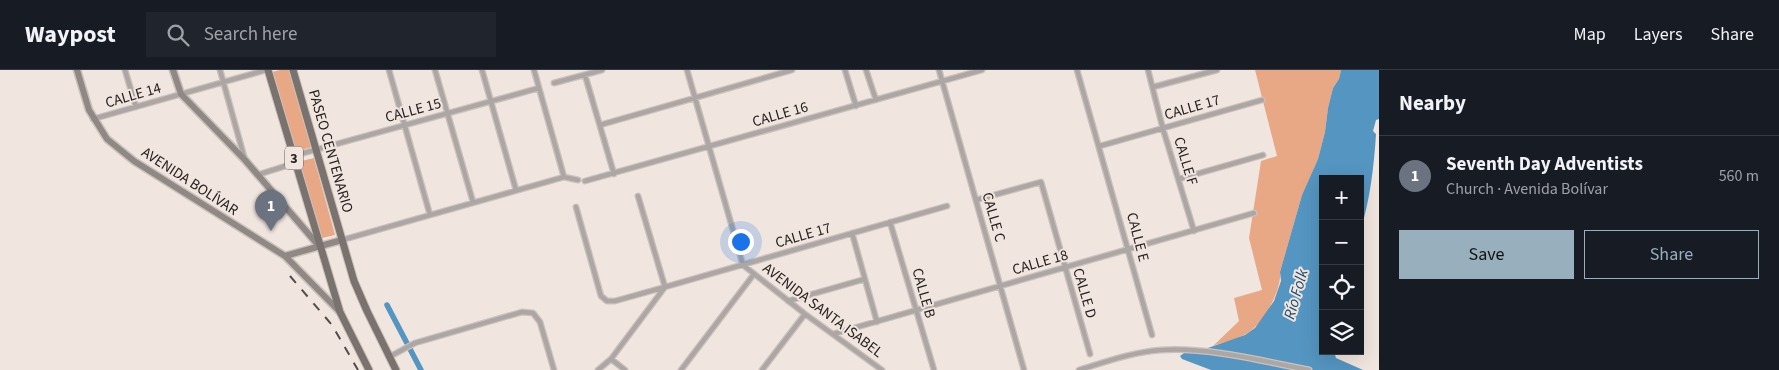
<!DOCTYPE html>
<meta charset="utf-8">
<style>
body{margin:0;font-family:"Source Sans 3",sans-serif;background:#20242c;color:#f1f3f6}
.controls{position:absolute;right:15px;bottom:15px;display:grid;overflow:hidden;border-radius:0px;box-shadow:0 5px 20px #0002}
.controls button{width:45px;height:45px;display:grid;place-items:center;padding:0;border:0;border-bottom:1px solid #363941;background:#171b24;color:#f1f3f6;font:25px sans-serif}
.you{position:absolute;left:740px;top:171px;width:18px;height:18px;margin:-12px;border:4px solid #fff;border-radius:50%;background:#1a73e8;box-shadow:0 0 0 8px #1a73e833}
.badge{display:grid;place-items:center;width:32px;height:32px;border-radius:50%;background:#98afbe;color:#fff;font-size:16px;font-weight:700}
.pin{position:absolute;translate:-50% -41px;filter:drop-shadow(0 1px 2px #0008)}
.pin::after{content:'';position:absolute;top:26px;width:18px;height:15px;background:inherit;clip-path:polygon(0 0,100% 0,50% 100%)}
.list{margin:0;padding:0;list-style:none}
h2{display:flex;justify-content:space-between;align-items:center;height:65px;margin:0;padding:0 20px;font-size:21px}
h2 small{font-size:16px;font-weight:400;color:#9ea1a6}
.list li{display:grid;grid-template-columns:32px 1fr auto;gap:15px;align-items:center;box-sizing:border-box;height:80px;padding:0 20px;border-top:1px solid #363941}
.list b{display:block;font-size:19px;white-space:nowrap}
.list p{margin:0;font-size:16px;white-space:nowrap;color:#9ea1a6}
.list em{font-size:16px;font-style:normal;color:#9ea1a6}
.actions{display:flex;gap:10px;padding:15px 20px}
.actions a{flex:1;padding:11px 0;border:1px solid #98afbe;border-radius:0px;text-align:center;font-size:18px;color:#98afbe}
.actions .main{background:#98afbe;color:#111}
.icon{flex:none;width:28px;height:28px;fill:none;stroke:currentColor;stroke-width:2;stroke-linecap:round;stroke-linejoin:round}
.map{position:relative;flex:none;width:1379px;height:300px;overflow:hidden}
header{display:flex;align-items:center;gap:30px;box-sizing:border-box;height:70px;padding:0 25px;background:#171b24;border-bottom:1px solid #363941}
header strong{font-size:24px}
nav{display:flex;gap:28px;margin-inline-start:auto;font-size:18px}
.search{width:350px;height:45px;background:#20242c;display:flex;align-items:center;gap:12px;box-sizing:border-box;padding:0 18px;border-radius:0px;color:#9ea1a6;font-size:19px}
main{display:flex}
aside{flex:1;background:#171b24}
.map>svg:first-child{display:block}
.green{fill:#e8a886}
.water{fill:#5495c1}
.lines{fill:none;stroke-linecap:round;stroke-linejoin:round}
.canal{stroke:#5495c1;stroke-width:5.5}
.street-casing{stroke:#ccc2bc;stroke-width:7}
.secondary-casing{stroke:#ccc2bc;stroke-width:9}
.primary-casing{stroke:#ccc2bc;stroke-width:9}
.street{stroke:#aca7a5;stroke-width:4.5}
.secondary{stroke:#8f8885;stroke-width:6}
.primary{stroke:#7a726e;stroke-width:7}
.rail{stroke:#534d49;stroke-width:2;stroke-dasharray:9 9;stroke-linecap:butt}
.labels{text-anchor:middle;stroke-width:4;stroke-linejoin:round;paint-order:stroke}
.shield{fill:#f1e5df;stroke:#635c59;stroke-width:1}
.shield-label{font-size:14px;font-weight:bold;fill:#26221f}
.street-label{font-size:15px;fill:#26221f;stroke:#f1e5df}
.water-label{font-size:16px;font-style:italic;fill:#1a4c6b;stroke:#f1e5df}
</style>
<header>
<strong>Waypost</strong>
<div class="search"><svg class="icon" aria-label="search" viewBox="0 0 24 24"><circle cx="10" cy="10" r="6"/><path d="M15 15l6 6"/></svg>Search here</div>
<nav><a>Map</a><a>Layers</a><a>Share</a></nav>
</header>
<main>
<div class="map">
<svg width="1379" height="300" viewBox="0 0 1379 300">
<rect width="100%" height="100%" fill="#f1e5df"/>
<path class="green" d="M280 0H291L312 77 294 82 272 2Z
M1255 0H1341L1339 9 1333 18 1328 38 1325 62 1318 89 1302 125 1280 202C1282 220 1263 255 1246 264 1236 270 1223 272 1213 276L1239 251 1234 228 1262 220 1249 168 1261 91 1277 86Z
M314 88 335 165 318 169 297 92Z"/>
<path class="water" d="M1341 0H1379V49L1376 50 1373 61 1376 64C1374 96 1370 131 1360 162V109H1323V281H1334L1336 288 1363 300H1211L1182 289 1180 286 1184 283 1205 279 1245 265 1255 258 1274 231 1281 211 1280 202 1302 125 1318 89 1325 62 1328 38 1333 18 1339 9Z"/>
<g class="lines">
<path class="canal" d="M387 235 421 300"/>
<defs>
<path id="street" d="M125 0 136 37
M220 0 245 90
M389 0 430 145
M435 0 473 132
M482 0 516 120
M534 0 564 107
M687 0 743 195 805 244 882 300
M845 0 856 36
M866 0 876 30
M939 0 1024 300
M1077 0 1152 265
M1148 0 1163 59 1194 161
M585 5 614 104
M554 13 602 0
M1153 17 1217 0
M93 49 266 0
M600 55 792 0
M1100 76 1262 30
M293 86 539 18
M257 105 295 93
M1179 109 1263 85
M585 111 982 0
M976 130 1041 112 1090 284
M576 137 601 226 607 231H615L665 217 947 136
M890 152 934 300
M852 163 877 252
M342 170 564 107 578 110
M788 231 865 209
M833 264 1254 143
M389 287 415 273 522 242 533 243 540 252 554 300
M611 289 625 300
M598 300 611 289 665 217 638 126
M681 300 754 204
M762 300 805 244
M1079 300C1105 292 1133 282 1161 280 1209 277 1262 291 1309 300"/>
<path id="secondary" d="M77 0 89 40 107 69 134 91 285 186 340 242
M173 0 181 24 245 90 319 176
M285 186 342 170"/>
<path id="primary" d="M268 0 340 242 369 300
M293 0 354 211 367 241 396 300"/>
</defs>
<use href="#street" class="street-casing"/>
<use href="#secondary" class="secondary-casing"/>
<use href="#primary" class="primary-casing"/>
<use href="#street" class="street"/>
<use href="#secondary" class="secondary"/>
<use href="#primary" class="primary"/>
<path class="rail" d="M290 206 332 255 358 300"/>
</g>
<g class="labels">
<rect class="shield" x="285" y="76.5" width="18" height="23" rx="4"/>
<g class="shield-label">
<text x="294" y="93">3</text>
</g>
<g class="street-label">
<text transform="translate(133 25) rotate(-16)" y="5">CALLE 14</text>
<text transform="translate(1192 37) rotate(-16)" y="5">CALLE 17</text>
<text transform="translate(413 40) rotate(-15)" y="5">CALLE 15</text>
<text transform="translate(780 44) rotate(-16)" y="5">CALLE 16</text>
<text transform="translate(331 81) rotate(74)" y="5">PASEO CENTENARIO</text>
<text transform="translate(1186 91) rotate(73)" y="5">CALLE F</text>
<text transform="translate(190 111) rotate(33)" y="5">AVENIDA BOLÍVAR</text>
<text transform="translate(994 147) rotate(74)" y="5">CALLE C</text>
<text transform="translate(803 165) rotate(-16)" y="5">CALLE 17</text>
<text transform="translate(1138 167) rotate(75)" y="5">CALLE E</text>
<text transform="translate(1040 192) rotate(-16)" y="5">CALLE 18</text>
<text transform="translate(924 223) rotate(74)" y="5">CALLE B</text>
<text transform="translate(1085 223) rotate(74)" y="5">CALLE D</text>
<text transform="translate(823 240) rotate(37)" y="5">AVENIDA SANTA ISABEL</text>
</g>
<g class="water-label">
<text transform="translate(1295 224) rotate(-74)" y="6">Río Folk</text>
</g>
</g>
</svg>
<div class="controls">
<button>+</button>
<button>−</button>
<button><svg class="icon" aria-label="locate" viewBox="0 0 24 24"><circle cx="12" cy="12" r="6"/><path d="M12 2v4M12 18v4M2 12h4M18 12h4"/></svg></button>
<button><svg class="icon" aria-label="layers" viewBox="0 0 24 24"><path d="M12 4l9 5-9 5-9-5zM3 14l9 5 9-5"/></svg></button>
</div>
<div class="you"></div>
<div class="pin badge" style="left:271px;top:161px;background:#6b7280">1</div>
</div>
<aside>
<h2>Nearby<small></small></h2>
<ul class="list">
<li><span class="badge" style="background:#6b7280">1</span><div><b>Seventh Day Adventists</b><p>Church · Avenida Bolívar</p></div><em>560 m</em></li>
</ul>
<div class="actions"><a class="main">Save</a><a>Share</a></div>
</aside>
</main>
